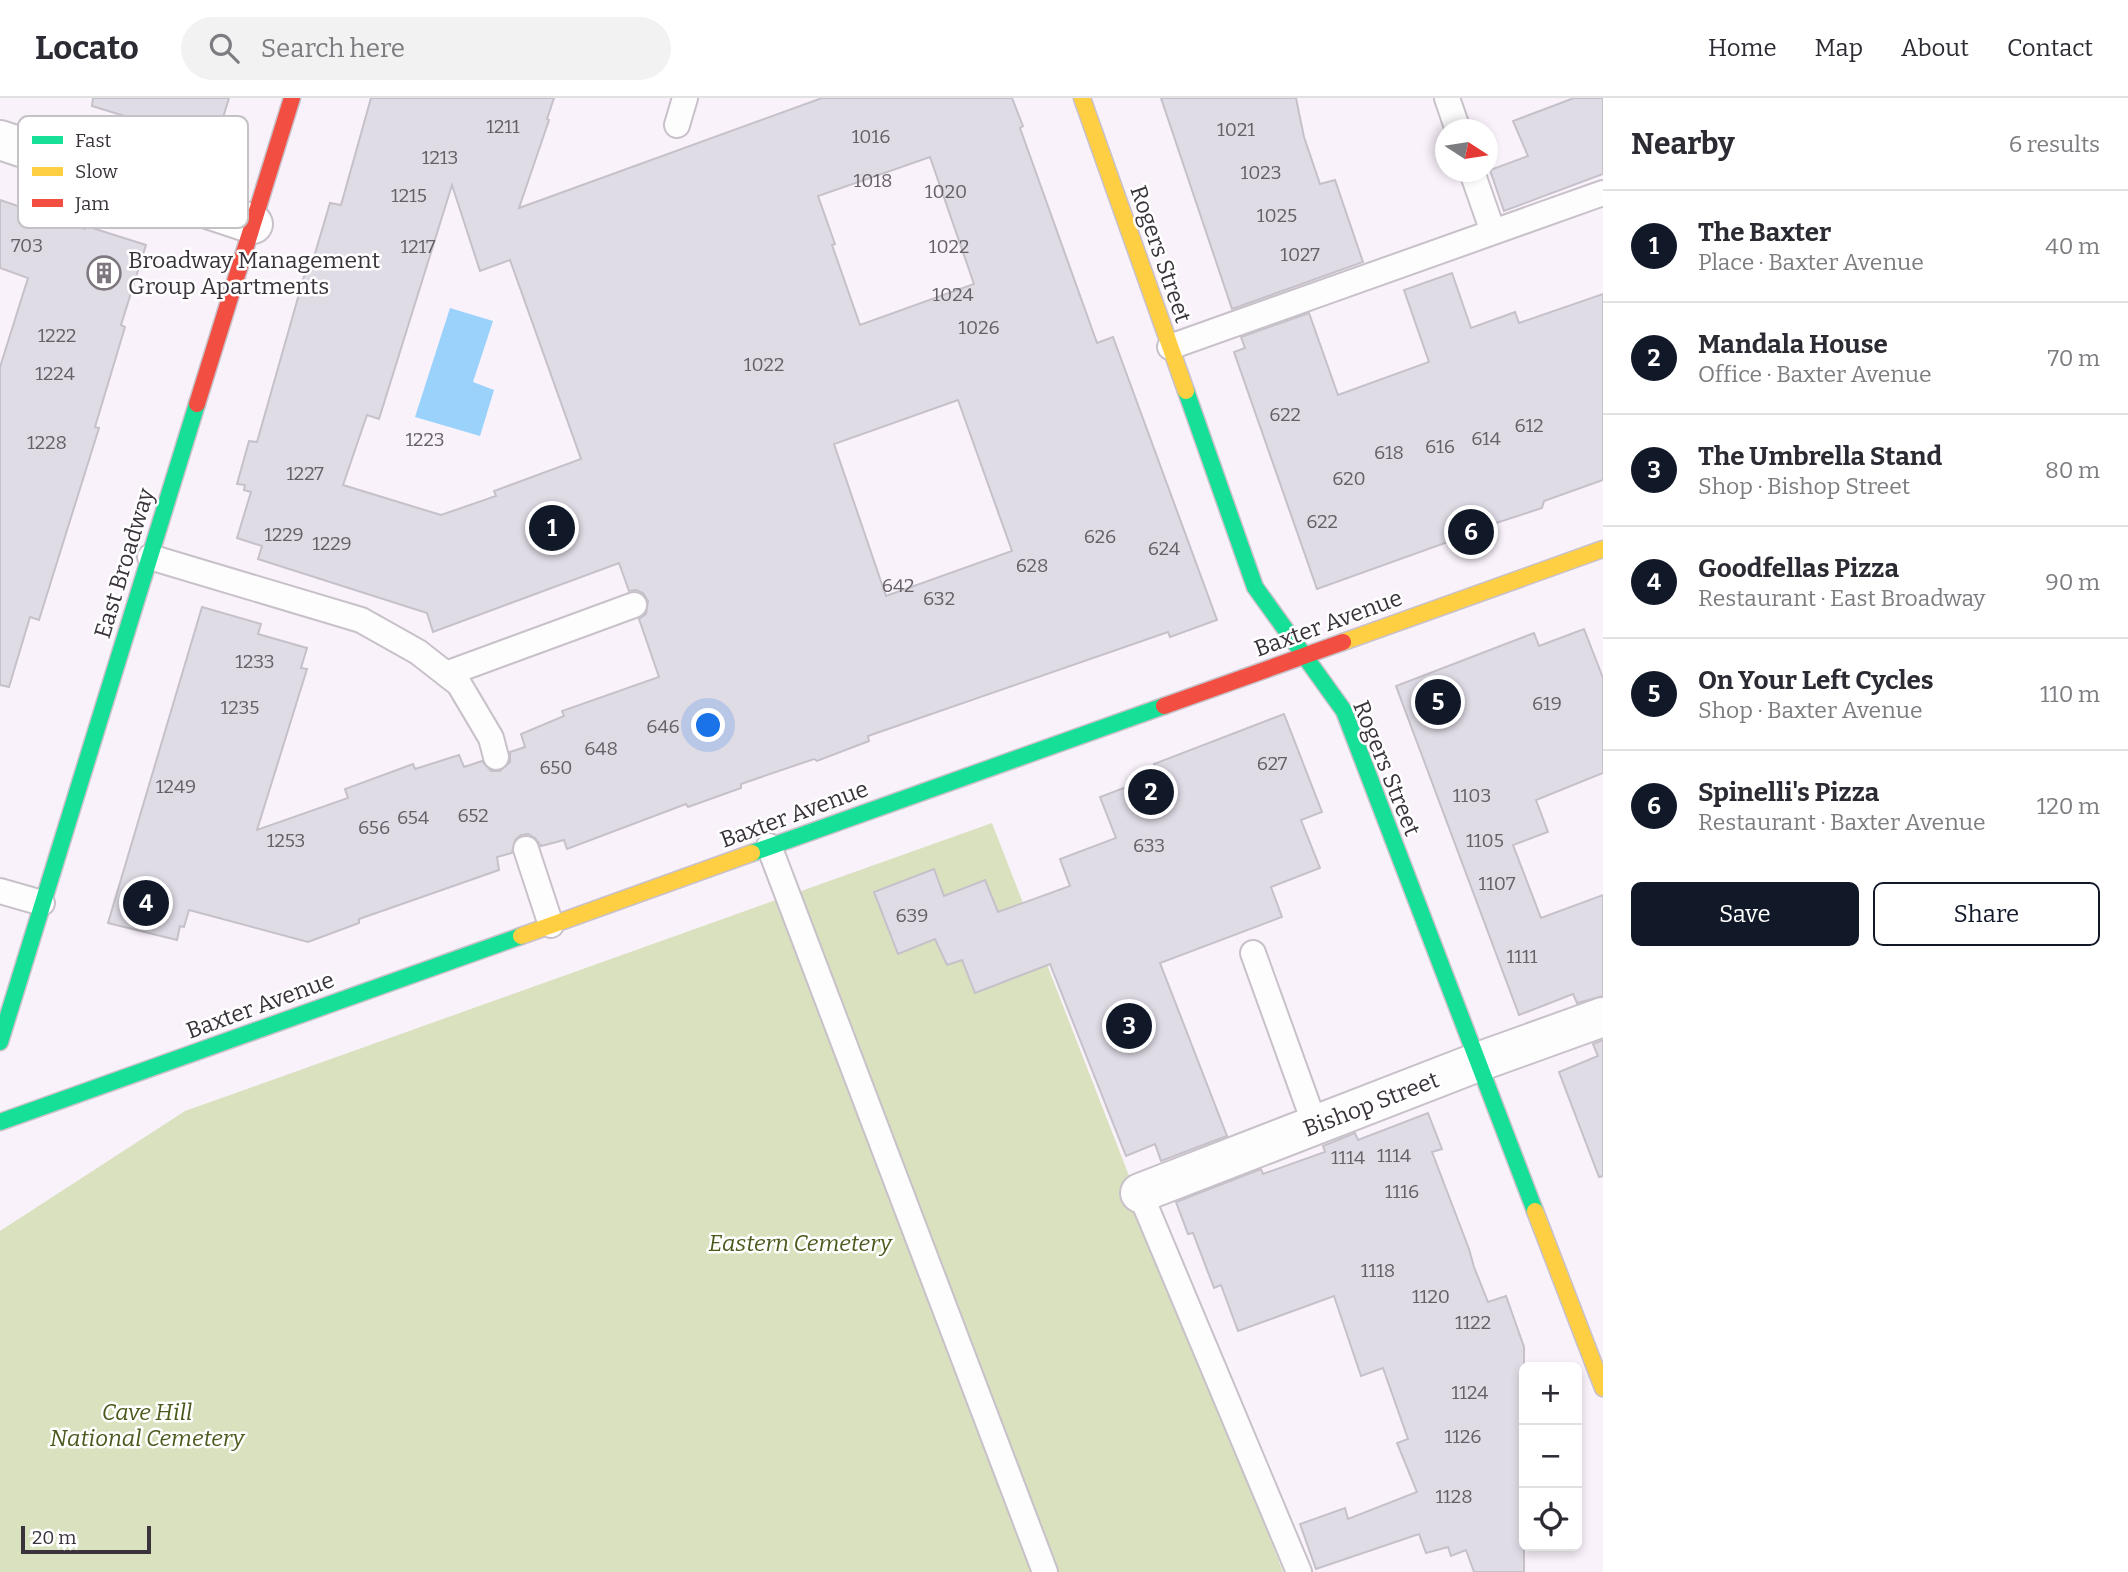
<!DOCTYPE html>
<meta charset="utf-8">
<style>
body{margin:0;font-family:Bitter,serif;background:#f2f2f3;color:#2b2b33}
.controls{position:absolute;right:21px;bottom:21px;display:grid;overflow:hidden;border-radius:10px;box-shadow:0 4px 10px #0003}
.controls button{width:63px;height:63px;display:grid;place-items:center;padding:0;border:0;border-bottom:2px solid #e1e1e2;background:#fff;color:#2b2b33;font:35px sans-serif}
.compass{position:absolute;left:1435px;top:21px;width:63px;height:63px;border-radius:50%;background:#fff;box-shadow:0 4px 10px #0003;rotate:102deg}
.scale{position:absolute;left:21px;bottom:18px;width:130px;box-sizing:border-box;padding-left:7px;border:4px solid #3a333b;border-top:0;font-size:19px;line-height:24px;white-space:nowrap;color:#3a333b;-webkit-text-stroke:5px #fff;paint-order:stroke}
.you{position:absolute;left:709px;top:628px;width:24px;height:24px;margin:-18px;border:5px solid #fff;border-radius:50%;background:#1a73e8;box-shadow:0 0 0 10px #1a73e833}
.badge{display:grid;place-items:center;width:46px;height:46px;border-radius:50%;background:#111827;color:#fff;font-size:23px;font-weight:700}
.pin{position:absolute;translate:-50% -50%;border:4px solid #fff;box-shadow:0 2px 7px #0006}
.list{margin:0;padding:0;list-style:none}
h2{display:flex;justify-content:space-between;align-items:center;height:91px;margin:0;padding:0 28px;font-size:30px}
h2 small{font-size:23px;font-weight:400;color:#7c7c81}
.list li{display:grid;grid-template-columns:46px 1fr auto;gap:21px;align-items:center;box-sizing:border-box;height:112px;padding:0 28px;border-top:2px solid #e1e1e2}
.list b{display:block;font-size:26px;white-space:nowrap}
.list p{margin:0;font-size:23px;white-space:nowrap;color:#7c7c81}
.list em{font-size:23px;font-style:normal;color:#7c7c81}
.actions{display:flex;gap:14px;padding:21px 28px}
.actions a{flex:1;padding:16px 0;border:2px solid #111827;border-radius:10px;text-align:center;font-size:24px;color:#111827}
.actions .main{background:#111827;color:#fff}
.icon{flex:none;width:38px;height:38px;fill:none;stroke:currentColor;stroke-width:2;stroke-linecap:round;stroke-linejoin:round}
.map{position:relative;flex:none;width:1603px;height:1474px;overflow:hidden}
header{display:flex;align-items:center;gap:42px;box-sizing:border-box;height:98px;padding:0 35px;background:#fff;border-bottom:2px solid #e1e1e2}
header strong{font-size:33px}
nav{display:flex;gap:38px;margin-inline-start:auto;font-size:24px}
.search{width:490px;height:63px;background:#f2f2f3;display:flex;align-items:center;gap:18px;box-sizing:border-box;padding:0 24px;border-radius:38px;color:#7c7c81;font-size:26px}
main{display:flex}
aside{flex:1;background:#fff}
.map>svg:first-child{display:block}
.green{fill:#d9e1be}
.water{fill:#9ad2fc}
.building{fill:#e0dce6;stroke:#c5c0ca;stroke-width:2;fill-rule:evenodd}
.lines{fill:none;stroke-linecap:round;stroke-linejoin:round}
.lane-casing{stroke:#c8c1c9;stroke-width:28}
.street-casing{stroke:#c8c1c9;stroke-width:42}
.fast-casing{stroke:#c8c1c9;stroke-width:19}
.slow-casing{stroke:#c8c1c9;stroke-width:19}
.jam-casing{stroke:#c8c1c9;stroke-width:19}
.lane{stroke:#fefdfe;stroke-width:24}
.street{stroke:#fefdfe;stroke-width:38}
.fast{stroke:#16e098;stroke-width:16}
.slow{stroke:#ffcf43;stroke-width:16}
.jam{stroke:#f24e42;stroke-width:16}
.labels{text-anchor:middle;stroke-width:5;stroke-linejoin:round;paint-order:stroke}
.number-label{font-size:19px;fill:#666068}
.street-label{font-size:23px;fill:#3a333b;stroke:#fff}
.poi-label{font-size:23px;fill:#3a333b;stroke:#fff;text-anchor:start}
.park-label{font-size:23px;font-style:italic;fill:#4a5a1d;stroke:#fff}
.key{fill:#fff;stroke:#c4c2c4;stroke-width:2}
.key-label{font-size:19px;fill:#3a333b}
</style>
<header>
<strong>Locato</strong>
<div class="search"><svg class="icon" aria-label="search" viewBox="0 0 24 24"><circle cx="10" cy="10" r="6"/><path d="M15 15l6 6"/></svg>Search here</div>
<nav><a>Home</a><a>Map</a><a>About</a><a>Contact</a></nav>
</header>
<main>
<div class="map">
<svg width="1603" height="1474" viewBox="0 0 1603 1474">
<rect width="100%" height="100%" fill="#faf2fb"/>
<path class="green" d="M992 725 1283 1474H0V1133L185 1013Z"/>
<path class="water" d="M450 210 493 223 473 284 494 292 480 338 415 319Z"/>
<path class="building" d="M93 0H229L215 46 92 8Z
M371 0H554L547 21 549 22 519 110 822 0H1012L1023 28 1020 30 1097 245 1113 239 1217 522 1170 539 1168 534 868 638 869 643 817 663 814 661 741 686V690L688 709 686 706 567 751 564 742 541 748 535 740 528 736 521 737 515 742 512 755 497 759 499 772 359 821V825L308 844 189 812 184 829 180 828 177 842 108 825 202 509 261 526 258 536 307 550 301 570 307 571 257 732 348 700 345 691 413 666 415 671 459 657 464 669 482 663 491 673H500L510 664V654L525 649 521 636 564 618 562 613 659 579 639 521 646 516 648 503 643 495 636 492 629 493 619 465 433 534 427 515 258 461 262 448 237 440 251 394 244 392 245 387 237 386 249 343 257 344 307 168 311 169 330 105 341 107ZM930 59 974 186 860 227 832 147 835 146 818 98ZM452 87 480 173 510 162 581 361 494 393 496 398 441 417 343 387 367 317 379 321ZM958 302 1012 453 886 498 834 346Z
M1161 0H1296L1304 39 1320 86 1335 82 1363 164 1232 211Z
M1574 0H1603V76L1504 113 1490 72 1528 58 1513 23Z
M0 102 85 131 86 128 146 147 121 227 125 229 95 329 99 330 58 461 39 522 30 519 9 589 0 587V269L28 180 0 170Z
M1452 175 1471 230 1515 214 1519 225 1603 196V382L1544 403 1542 410 1447 441 1448 444 1317 491 1234 254 1245 250 1241 239 1309 215 1338 297 1429 264 1404 192Z
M1584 531 1603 580V675L1536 702 1548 734 1513 747 1541 820 1603 797V898L1577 905 1573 896 1519 917 1396 588 1534 535 1539 548Z
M1284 616 1322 714 1301 722 1320 770 1271 789 1282 819 1160 865 1227 1038 1161 1063 1155 1046 1126 1058 1050 866 975 895 962 862 947 867 935 841 898 856 874 794 934 771 944 798 985 782 998 814 1070 788 1060 761 1116 740 1100 699 1158 677 1154 666Z
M1603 942V1078L1599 1079 1559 974 1598 958 1593 946Z
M1428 1015 1442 1051 1432 1054 1469 1151 1474 1169 1488 1204 1506 1198 1524 1249V1474H1474L1466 1452 1451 1458 1448 1449 1426 1455 1419 1436 1316 1471 1300 1426 1345 1410 1348 1421 1417 1394 1397 1345 1408 1341 1383 1270 1361 1278 1334 1198 1238 1233 1221 1187 1214 1190 1193 1135 1188 1136 1176 1104 1261 1071 1263 1076 1325 1054 1323 1048 1355 1035 1358 1042Z"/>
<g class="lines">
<defs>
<path id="lane" d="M1447 0 1458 32
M677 27 685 0
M1472 74 1493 134
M1170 249 1603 95
M150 459 361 522 418 554 459 586 491 640 496 659
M446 576 634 507
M769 748 1045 1474
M526 751 551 827
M0 793 42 805
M1253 855 1315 1027
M1140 1095 1299 1474"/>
<path id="street" d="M0 42 253 126
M1140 1095 1478 964 1603 919"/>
<path id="fast" d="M1186 293 1255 489 1344 613 1535 1113
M752 755 1164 608
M0 944 197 306
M0 1024 521 838"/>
<path id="slow" d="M1082 0 1186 293
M1343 544 1603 451
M521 838 752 755
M1535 1113 1603 1290"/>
<path id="jam" d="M197 306 292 0
M1164 608 1343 544"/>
</defs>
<use href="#lane" class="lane-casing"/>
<use href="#street" class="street-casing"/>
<use href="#fast" class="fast-casing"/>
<use href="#slow" class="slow-casing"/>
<use href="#jam" class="jam-casing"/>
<use href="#lane" class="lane"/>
<use href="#street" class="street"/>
<use href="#fast" class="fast"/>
<use href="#slow" class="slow"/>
<use href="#jam" class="jam"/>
</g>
<defs>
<symbol id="building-ring" viewBox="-11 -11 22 22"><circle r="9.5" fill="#fff" stroke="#7d767e" stroke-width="1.5"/><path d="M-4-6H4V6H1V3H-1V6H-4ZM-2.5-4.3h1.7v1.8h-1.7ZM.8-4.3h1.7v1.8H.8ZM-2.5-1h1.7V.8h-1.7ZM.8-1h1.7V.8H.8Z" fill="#7d767e"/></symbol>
</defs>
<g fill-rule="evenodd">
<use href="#building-ring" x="85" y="156" width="38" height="38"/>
</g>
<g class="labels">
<g class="number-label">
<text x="503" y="35">1211</text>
<text x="1236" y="38">1021</text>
<text x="871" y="45">1016</text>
<text x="440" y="66">1213</text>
<text x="1261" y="81">1023</text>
<text x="873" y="89">1018</text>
<text x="946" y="100">1020</text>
<text x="409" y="104">1215</text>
<text x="1277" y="124">1025</text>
<text x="27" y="154">703</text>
<text x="418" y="155">1217</text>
<text x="949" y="155">1022</text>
<text x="1300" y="163">1027</text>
<text x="953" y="203">1024</text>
<text x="979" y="236">1026</text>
<text x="57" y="244">1222</text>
<text x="764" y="273">1022</text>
<text x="55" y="282">1224</text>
<text x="1285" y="323">622</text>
<text x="1529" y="334">612</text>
<text x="1486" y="347">614</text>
<text x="425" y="348">1223</text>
<text x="47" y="351">1228</text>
<text x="1440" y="355">616</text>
<text x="1389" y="361">618</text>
<text x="305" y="382">1227</text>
<text x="1349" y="387">620</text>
<text x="1322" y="430">622</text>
<text x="284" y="443">1229</text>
<text x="1100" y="445">626</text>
<text x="332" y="452">1229</text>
<text x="1164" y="457">624</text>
<text x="1032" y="474">628</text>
<text x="898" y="494">642</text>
<text x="939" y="507">632</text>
<text x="255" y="570">1233</text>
<text x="1547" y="612">619</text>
<text x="240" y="616">1235</text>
<text x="663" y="635">646</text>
<text x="601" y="657">648</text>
<text x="1272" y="672">627</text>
<text x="556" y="676">650</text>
<text x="176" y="695">1249</text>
<text x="1472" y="704">1103</text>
<text x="473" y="724">652</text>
<text x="413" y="726">654</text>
<text x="374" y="736">656</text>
<text x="286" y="749">1253</text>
<text x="1485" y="749">1105</text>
<text x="1149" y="754">633</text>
<text x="1497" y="792">1107</text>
<text x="912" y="824">639</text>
<text x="1522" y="865">1111</text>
<text x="1394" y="1064">1114</text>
<text x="1348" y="1066">1114</text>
<text x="1402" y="1100">1116</text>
<text x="1378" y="1179">1118</text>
<text x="1431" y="1205">1120</text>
<text x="1473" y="1231">1122</text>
<text x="1470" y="1301">1124</text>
<text x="1463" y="1345">1126</text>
<text x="1454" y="1405">1128</text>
</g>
<g class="street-label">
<text transform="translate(1161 156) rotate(71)" y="8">Rogers Street</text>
<text transform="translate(124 465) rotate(-73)" y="8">East Broadway</text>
<text transform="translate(1328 525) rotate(-20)" y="8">Baxter Avenue</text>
<text transform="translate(1387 670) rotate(68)" y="8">Rogers Street</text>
<text transform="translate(794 716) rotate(-20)" y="8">Baxter Avenue</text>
<text transform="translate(260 907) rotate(-20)" y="8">Baxter Avenue</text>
<text transform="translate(1371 1006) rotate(-21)" y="8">Bishop Street</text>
</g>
<g class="poi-label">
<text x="128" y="170">Broadway Management<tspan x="128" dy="26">Group Apartments</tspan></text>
</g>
<g class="park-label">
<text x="800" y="1153">Eastern Cemetery</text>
<text x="147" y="1322">Cave Hill<tspan x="147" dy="26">National Cemetery</tspan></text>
</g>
</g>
<rect x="18" y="18" width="230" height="112" rx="10" class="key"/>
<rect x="32" y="38" width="31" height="8" fill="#16e098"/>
<rect x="32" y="69" width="31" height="9" fill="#ffcf43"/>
<rect x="32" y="101" width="31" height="8" fill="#f24e42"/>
<g class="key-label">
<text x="75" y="49">Fast</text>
<text x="75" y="80">Slow</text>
<text x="75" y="112">Jam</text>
</g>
</svg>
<div class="controls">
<button>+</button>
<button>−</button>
<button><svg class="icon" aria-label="locate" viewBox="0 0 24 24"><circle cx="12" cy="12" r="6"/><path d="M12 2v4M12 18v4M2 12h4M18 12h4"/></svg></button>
</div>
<svg class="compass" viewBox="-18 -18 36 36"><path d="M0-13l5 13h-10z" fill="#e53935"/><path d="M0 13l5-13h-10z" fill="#7c7c81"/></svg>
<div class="scale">20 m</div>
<div class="you"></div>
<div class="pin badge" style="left:552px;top:430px">1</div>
<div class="pin badge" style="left:1151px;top:694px">2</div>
<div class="pin badge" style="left:1129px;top:928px">3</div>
<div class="pin badge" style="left:146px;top:805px">4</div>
<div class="pin badge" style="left:1438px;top:604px">5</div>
<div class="pin badge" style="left:1471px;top:434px">6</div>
</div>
<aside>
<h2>Nearby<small>6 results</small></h2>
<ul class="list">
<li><span class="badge">1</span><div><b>The Baxter</b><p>Place · Baxter Avenue</p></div><em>40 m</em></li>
<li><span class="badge">2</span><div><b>Mandala House</b><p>Office · Baxter Avenue</p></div><em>70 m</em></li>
<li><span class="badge">3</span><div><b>The Umbrella Stand</b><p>Shop · Bishop Street</p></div><em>80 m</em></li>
<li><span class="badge">4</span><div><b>Goodfellas Pizza</b><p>Restaurant · East Broadway</p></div><em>90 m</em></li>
<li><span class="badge">5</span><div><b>On Your Left Cycles</b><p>Shop · Baxter Avenue</p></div><em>110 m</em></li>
<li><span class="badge">6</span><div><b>Spinelli's Pizza</b><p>Restaurant · Baxter Avenue</p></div><em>120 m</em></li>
</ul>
<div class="actions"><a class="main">Save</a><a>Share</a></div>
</aside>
</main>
